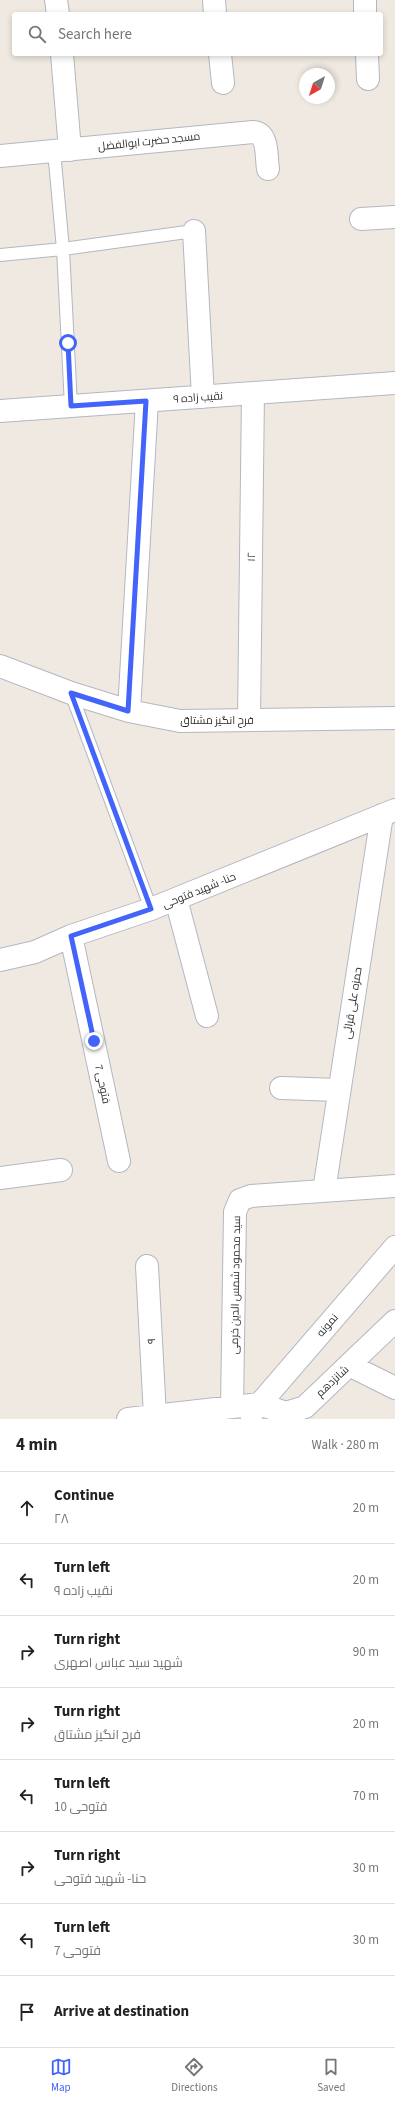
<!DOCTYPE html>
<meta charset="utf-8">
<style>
body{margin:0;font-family:"Source Sans 3",Cairo,sans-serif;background:#f6f6f6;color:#222}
.compass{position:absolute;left:299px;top:68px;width:36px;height:36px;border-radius:50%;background:#fff;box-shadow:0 2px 6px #0003;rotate:219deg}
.stop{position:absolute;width:12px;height:12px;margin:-9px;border:3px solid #4264fb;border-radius:50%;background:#fff}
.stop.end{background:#4264fb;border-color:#fff;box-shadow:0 1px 4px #0008}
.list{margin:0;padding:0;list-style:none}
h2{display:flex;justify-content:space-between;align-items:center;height:52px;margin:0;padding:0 16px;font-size:17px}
h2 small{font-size:13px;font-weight:400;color:#767676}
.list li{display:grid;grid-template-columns:26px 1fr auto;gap:12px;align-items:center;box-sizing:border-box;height:72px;padding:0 16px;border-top:1px solid #e0e0e0}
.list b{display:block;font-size:15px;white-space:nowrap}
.list p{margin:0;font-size:13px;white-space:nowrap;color:#767676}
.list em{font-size:13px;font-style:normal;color:#767676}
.icon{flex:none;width:22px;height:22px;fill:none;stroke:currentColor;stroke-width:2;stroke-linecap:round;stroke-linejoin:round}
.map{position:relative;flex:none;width:395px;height:1419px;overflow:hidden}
.search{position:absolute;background:#fff;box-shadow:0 2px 6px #0003;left:12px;right:12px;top:12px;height:44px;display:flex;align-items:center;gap:10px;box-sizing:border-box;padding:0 14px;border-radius:4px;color:#767676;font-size:15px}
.sheet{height:628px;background:#fff}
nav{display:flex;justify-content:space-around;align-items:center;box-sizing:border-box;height:56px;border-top:1px solid #e0e0e0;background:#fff;font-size:11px;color:#767676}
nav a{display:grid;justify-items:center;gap:2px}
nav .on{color:#4264fb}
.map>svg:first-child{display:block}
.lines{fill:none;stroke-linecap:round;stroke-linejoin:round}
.service-casing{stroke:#b4b7c1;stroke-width:14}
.minor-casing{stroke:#b4b7c1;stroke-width:24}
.service{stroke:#fff;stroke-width:12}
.minor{stroke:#fff;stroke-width:22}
.route{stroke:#4264fb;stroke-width:5}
.labels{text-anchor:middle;stroke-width:3;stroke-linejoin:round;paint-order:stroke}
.street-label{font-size:11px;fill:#2e2e2e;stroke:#fff}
</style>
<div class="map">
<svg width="395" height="1419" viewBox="0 0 395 1419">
<rect width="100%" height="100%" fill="#efe9e1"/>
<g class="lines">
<defs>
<path id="service" d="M54 151 63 249 71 406
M0 255 63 249 194 231
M71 693 151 909"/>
<path id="minor" d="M56 0 58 14
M214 0 215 14
M365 0V14
M62 54 70 150
M220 54 223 83
M367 54 368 79
M0 156 253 132C269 133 266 157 268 169
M361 219 395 217
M194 231 203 397
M0 411 395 383
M0 666 71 693 129 711 180 721 395 718
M129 711 147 401
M249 720 253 393
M176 899 207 1016
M71 936 119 1161
M0 960 35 952 71 936 151 909 395 810
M281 1088 339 1090
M0 1178 61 1170
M324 1191 382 815
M147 1266 155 1416
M349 1365 395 1388
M232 1407 235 1212 240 1200 251 1196 395 1186
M251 1414 395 1247
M128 1419 259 1404 286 1413 305 1407 395 1321"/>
</defs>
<use href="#service" class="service-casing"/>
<use href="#minor" class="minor-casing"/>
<use href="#service" class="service"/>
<use href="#minor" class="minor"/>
</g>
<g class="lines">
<path class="route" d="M68 343 71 406 146 401 128 711 71 693 151 909 71 936 94 1041"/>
</g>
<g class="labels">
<g class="street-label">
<text transform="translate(149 141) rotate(-6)" y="4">مسجد حضرت ابوالفضل</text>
<text transform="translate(198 397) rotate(-4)" y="4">نقیب زاده ۹</text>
<text transform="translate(251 557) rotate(-89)" y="4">۱۲</text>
<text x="217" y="724">فرح انگیز مشتاق</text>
<text transform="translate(199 890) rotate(-22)" y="4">حنا- شهید فتوحی</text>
<text transform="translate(352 1003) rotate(-81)" y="4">حمزه علی قرائی</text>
<text transform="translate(103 1084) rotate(78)" y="4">فتوحی 7</text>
<text transform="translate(235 1285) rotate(-89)" y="4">سید محمود شمس الدین خرمی</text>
<text transform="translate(327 1325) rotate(-49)" y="4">نمونه</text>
<text transform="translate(151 1341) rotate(-93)" y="4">۹</text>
<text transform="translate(332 1381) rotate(-43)" y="4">شانزدهم</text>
</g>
</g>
</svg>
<svg class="compass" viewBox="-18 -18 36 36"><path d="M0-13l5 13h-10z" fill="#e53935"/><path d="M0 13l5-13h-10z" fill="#767676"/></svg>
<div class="stop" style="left:68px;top:343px"></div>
<div class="stop end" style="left:94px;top:1041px"></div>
<div class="search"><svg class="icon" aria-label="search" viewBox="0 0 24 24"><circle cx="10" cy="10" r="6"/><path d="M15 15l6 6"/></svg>Search here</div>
</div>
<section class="sheet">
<h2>4 min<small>Walk · 280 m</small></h2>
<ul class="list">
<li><svg class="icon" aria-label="ahead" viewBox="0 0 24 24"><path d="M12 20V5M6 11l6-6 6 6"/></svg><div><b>Continue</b><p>۲۸</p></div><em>20 m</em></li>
<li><svg class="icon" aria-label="left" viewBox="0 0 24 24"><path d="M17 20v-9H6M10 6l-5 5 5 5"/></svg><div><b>Turn left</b><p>نقیب زاده ۹</p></div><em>20 m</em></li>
<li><svg class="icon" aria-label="right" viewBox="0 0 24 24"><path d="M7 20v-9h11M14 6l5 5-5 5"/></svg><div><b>Turn right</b><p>شهید سید عباس اصهری</p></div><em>90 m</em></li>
<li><svg class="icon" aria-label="right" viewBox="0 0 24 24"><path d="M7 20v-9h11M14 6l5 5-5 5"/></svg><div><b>Turn right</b><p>فرح انگیز مشتاق</p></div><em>20 m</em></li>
<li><svg class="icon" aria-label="left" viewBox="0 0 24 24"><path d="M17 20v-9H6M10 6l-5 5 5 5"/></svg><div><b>Turn left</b><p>فتوحی 10</p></div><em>70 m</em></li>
<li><svg class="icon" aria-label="right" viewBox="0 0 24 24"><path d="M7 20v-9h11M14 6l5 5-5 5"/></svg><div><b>Turn right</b><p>حنا- شهید فتوحی</p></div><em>30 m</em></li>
<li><svg class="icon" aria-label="left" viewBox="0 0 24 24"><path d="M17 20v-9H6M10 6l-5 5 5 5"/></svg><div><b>Turn left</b><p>فتوحی 7</p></div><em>30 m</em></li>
<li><svg class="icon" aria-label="arrive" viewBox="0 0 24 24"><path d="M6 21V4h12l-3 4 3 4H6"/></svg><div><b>Arrive at destination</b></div></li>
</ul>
</section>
<nav>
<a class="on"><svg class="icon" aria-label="map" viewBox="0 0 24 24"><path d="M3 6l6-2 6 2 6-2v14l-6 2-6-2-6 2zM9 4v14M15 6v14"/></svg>Map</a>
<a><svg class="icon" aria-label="directions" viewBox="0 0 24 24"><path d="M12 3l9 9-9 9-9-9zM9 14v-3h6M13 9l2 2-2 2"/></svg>Directions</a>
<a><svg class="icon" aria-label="saved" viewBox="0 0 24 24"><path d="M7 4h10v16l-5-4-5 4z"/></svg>Saved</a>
</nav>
